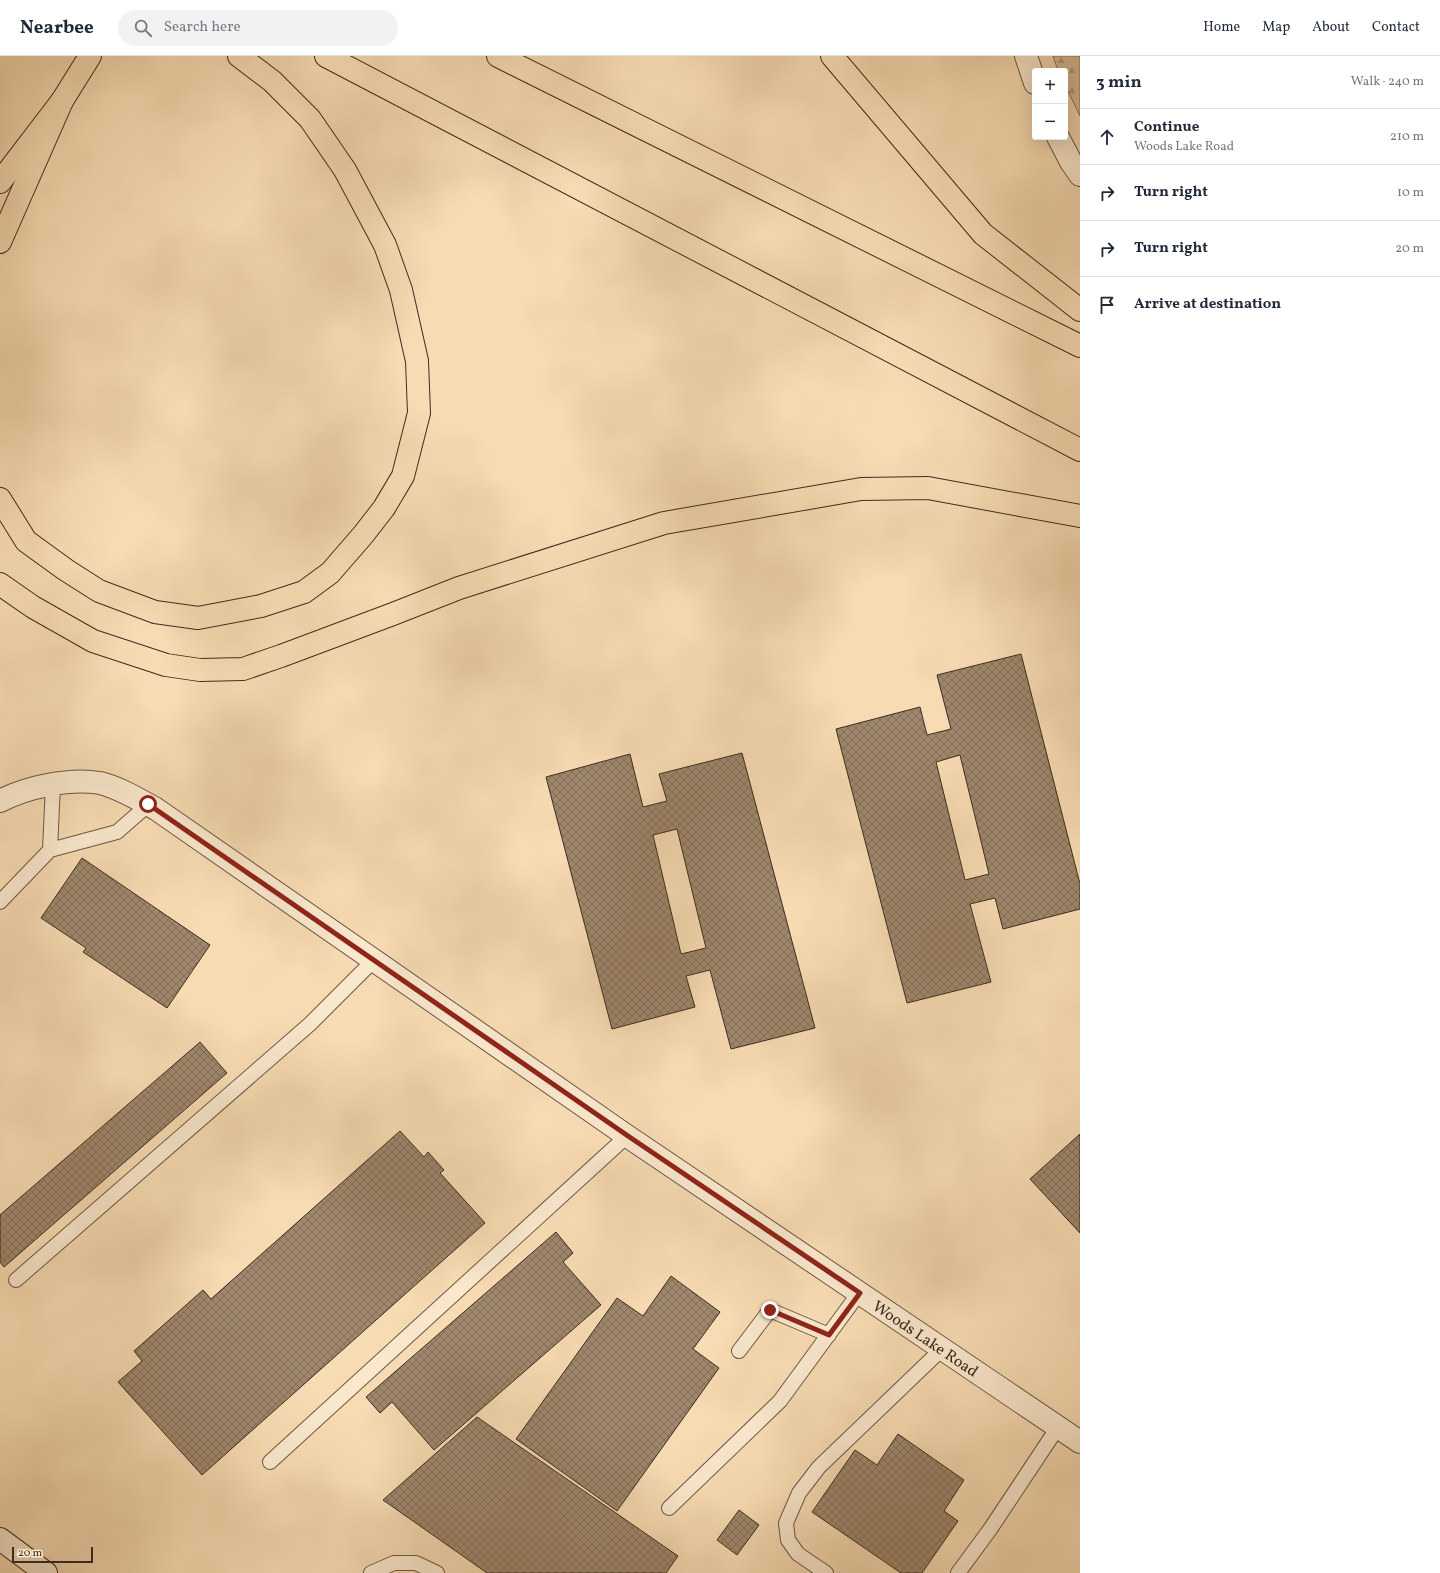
<!DOCTYPE html>
<meta charset="utf-8">
<style>
body{margin:0;font-family:Vollkorn,serif;background:#f2f2f3;color:#1f2937}
.controls{position:absolute;right:12px;top:12px;display:grid;overflow:hidden;border-radius:4px;box-shadow:0 4px 16px #0002}
.controls button{width:36px;height:36px;display:grid;place-items:center;padding:0;border:0;border-bottom:1px solid #e0e1e3;background:#fff;color:#1f2937;font:20px sans-serif}
.scale{position:absolute;left:12px;bottom:10px;width:81px;box-sizing:border-box;padding-left:4px;border:2px solid #3e2b21;border-top:0;font-size:11px;line-height:14px;white-space:nowrap;color:#3e2b21;-webkit-text-stroke:3px #fae8cd;paint-order:stroke}
.stop{position:absolute;width:12px;height:12px;margin:-9px;border:3px solid #8f2418;border-radius:50%;background:#fff}
.stop.end{background:#8f2418;border-color:#fff;box-shadow:0 1px 4px #0008}
.list{margin:0;padding:0;list-style:none}
h2{display:flex;justify-content:space-between;align-items:center;height:52px;margin:0;padding:0 16px;font-size:17px}
h2 small{font-size:13px;font-weight:400;color:#747a83}
.list li{display:grid;grid-template-columns:26px 1fr auto;gap:12px;align-items:center;box-sizing:border-box;height:56px;padding:0 16px;border-top:1px solid #e0e1e3}
.list b{display:block;font-size:15px;white-space:nowrap}
.list p{margin:0;font-size:13px;white-space:nowrap;color:#747a83}
.list em{font-size:13px;font-style:normal;color:#747a83}
.icon{flex:none;width:22px;height:22px;fill:none;stroke:currentColor;stroke-width:2;stroke-linecap:round;stroke-linejoin:round}
.map{position:relative;flex:none;width:1080px;height:1517px;overflow:hidden}
header{display:flex;align-items:center;gap:24px;box-sizing:border-box;height:56px;padding:0 20px;background:#fff;border-bottom:1px solid #e0e1e3}
header strong{font-size:19px}
nav{display:flex;gap:22px;margin-inline-start:auto;font-size:14px}
.search{width:280px;height:36px;background:#f2f2f3;display:flex;align-items:center;gap:10px;box-sizing:border-box;padding:0 14px;border-radius:22px;color:#747a83;font-size:15px}
main{display:flex}
aside{flex:1;background:#fff}
.map>svg:first-child{display:block}
.forest{fill:url(#forest-firs);stroke:#8b745d}
.building{fill:url(#building-cross-hatch);stroke:#3e2b21;fill-rule:evenodd}
.lines{fill:none;stroke-linecap:round;stroke-linejoin:round}
.lane-casing{stroke:#6c5745;stroke-width:16}
.street-casing{stroke:#6c5745;stroke-width:24}
.secondary-casing{stroke:#3e2b21;stroke-width:24}
.primary-casing{stroke:#3e2b21;stroke-width:24}
.highway-casing{stroke:#3e2b21;stroke-width:24}
.lane{stroke:#fae8cd;stroke-width:14}
.street{stroke:#fae8cd;stroke-width:22}
.secondary{stroke:#fae8cd;stroke-width:22}
.primary{stroke:#f7dbb2;stroke-width:22}
.highway{stroke:#f7dbb2;stroke-width:22}
.route{stroke:#8f2418;stroke-width:5}
.labels{text-anchor:middle;stroke-width:3;stroke-linejoin:round;paint-order:stroke}
.street-label{font-size:16px;fill:#3e2b21;stroke:#fae8cd}
</style>
<header>
<strong>Nearbee</strong>
<div class="search"><svg class="icon" aria-label="search" viewBox="0 0 24 24"><circle cx="10" cy="10" r="6"/><path d="M15 15l6 6"/></svg>Search here</div>
<nav><a>Home</a><a>Map</a><a>About</a><a>Contact</a></nav>
</header>
<main>
<div class="map">
<svg width="1080" height="1517" viewBox="0 0 1080 1517">
<defs>
<pattern id="forest-firs" width="22" height="20" patternUnits="userSpaceOnUse"><rect width="22" height="20" fill="#d8bd99"/><path d="M5 1l3.5 6h-7zM16 11l3.5 6h-7z" fill="#b19a7c"/></pattern>
<pattern id="building-cross-hatch" width="8" height="8" patternUnits="userSpaceOnUse"><rect width="8" height="8" fill="#9e876c"/><path d="M0 0l8 8M0 8l8-8" fill="none" stroke="#826f58"/></pattern>
</defs>
<rect width="100%" height="100%" fill="#f7dbb2"/>
<filter id="stains"><feTurbulence type="fractalNoise" baseFrequency=".005" numOctaves="4"/><feColorMatrix values="0 0 0 0 .2 0 0 0 0 .09 0 0 0 0 .02 0 0 0 .5 -.17"/></filter>
<radialGradient id="worn" r=".72"><stop offset=".6" stop-color="#630" stop-opacity="0"/><stop offset="1" stop-color="#630" stop-opacity=".3"/></radialGradient>
<path class="forest" d="M1053 0H1080V60L1065 29V15H1058Z"/>
<path class="building" d="M1021 598 1080 828V853L1003 873 995 842 970 848 991 926 907 947 836 673 920 651 927 679 951 673 937 619ZM960 699 989 818 965 824 936 706Z
M742 697 815 972 731 993 710 914 686 920 695 951 612 973 546 721 630 698 643 751 667 745 659 718ZM677 773 706 892 681 898 653 779Z
M82 802 210 889 167 952 83 896 86 892 41 862Z
M200 986 227 1017 4 1211 0 1206V1159Z
M400 1075 424 1101 428 1096 444 1114 440 1117 485 1167 202 1419 118 1326 142 1305 134 1295 203 1234 211 1243Z
M1080 1078V1177L1030 1123Z
M556 1176 573 1197 563 1206 601 1249 434 1394 392 1346 380 1357 366 1341Z
M671 1220 720 1256 693 1293 719 1312 617 1455 516 1383 617 1242 643 1260Z
M477 1361 678 1500 666 1517H487L383 1444Z
M898 1378 964 1424 944 1455 958 1465 922 1517H901L812 1456 855 1394 877 1409Z
M739 1454 759 1469 737 1499 717 1484Z"/>
<g class="lines">
<defs>
<path id="lane" d="M50 794 117 776 149 748
M0 846 50 794 53 728
M16 1224 310 968 374 904
M739 1295 770 1254 829 1279
M270 1406 627 1080
M669 1452 780 1345 859 1237
M371 1517 394 1507H416L437 1517
M826 1517 798 1498 788 1484 786 1467 799 1437 819 1411 942 1293
M958 1517 991 1472 1058 1371"/>
<path id="street" d="M1026 0 1035 27
M1058 81 1071 106 1080 119
M0 745C27 731 69 722 100 727 118 731 140 744 156 753L627 1080 1080 1386"/>
<path id="secondary" d="M0 1483 46 1517"/>
<path id="primary" d="M0 126 62 45 90 0"/>
<path id="highway" d="M326 0 1080 394
M498 0 1080 290
M832 0 983 178 1080 254
M0 186 62 45
M0 443 26 485 66 514 99 535 155 556 198 562 261 550 304 536 330 517 363 479 384 452 403 420 419 357 417 305 401 234 385 189 345 114 310 63 272 25 239 0
M0 528 33 551 93 585 166 609 200 614 243 613 281 600 393 558 459 532 664 467 861 433 928 432 1080 460"/>
</defs>
<use href="#lane" class="lane-casing"/>
<use href="#street" class="street-casing"/>
<use href="#secondary" class="secondary-casing"/>
<use href="#primary" class="primary-casing"/>
<use href="#highway" class="highway-casing"/>
<use href="#lane" class="lane"/>
<use href="#street" class="street"/>
<use href="#secondary" class="secondary"/>
<use href="#primary" class="primary"/>
<use href="#highway" class="highway"/>
</g>
<g class="lines">
<path class="route" d="M148 748 628 1080 860 1237 829 1279 770 1254"/>
</g>
<g class="labels">
<g class="street-label">
<text transform="translate(926 1282) rotate(34)" y="6">Woods Lake Road</text>
</g>
</g>
<rect width="100%" height="100%" filter="url(#stains)"/>
<rect width="100%" height="100%" fill="url(#worn)"/>
</svg>
<div class="controls">
<button>+</button>
<button>−</button>
</div>
<div class="scale">20 m</div>
<div class="stop" style="left:148px;top:748px"></div>
<div class="stop end" style="left:770px;top:1254px"></div>
</div>
<aside>
<h2>3 min<small>Walk · 240 m</small></h2>
<ul class="list">
<li><svg class="icon" aria-label="ahead" viewBox="0 0 24 24"><path d="M12 20V5M6 11l6-6 6 6"/></svg><div><b>Continue</b><p>Woods Lake Road</p></div><em>210 m</em></li>
<li><svg class="icon" aria-label="right" viewBox="0 0 24 24"><path d="M7 20v-9h11M14 6l5 5-5 5"/></svg><div><b>Turn right</b></div><em>10 m</em></li>
<li><svg class="icon" aria-label="right" viewBox="0 0 24 24"><path d="M7 20v-9h11M14 6l5 5-5 5"/></svg><div><b>Turn right</b></div><em>20 m</em></li>
<li><svg class="icon" aria-label="arrive" viewBox="0 0 24 24"><path d="M6 21V4h12l-3 4 3 4H6"/></svg><div><b>Arrive at destination</b></div></li>
</ul>
</aside>
</main>
